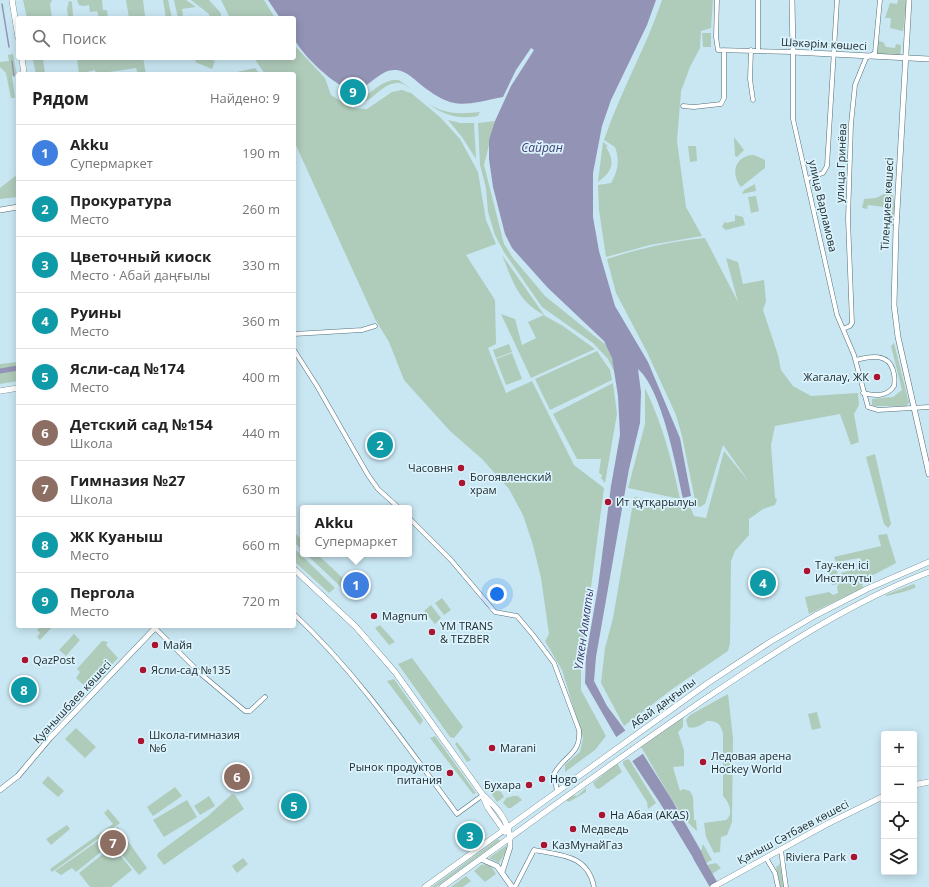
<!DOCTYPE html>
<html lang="ru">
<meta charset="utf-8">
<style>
body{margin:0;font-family:"Open Sans",sans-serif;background:#f6f6f6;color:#222}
.controls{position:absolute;right:12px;bottom:12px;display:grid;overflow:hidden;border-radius:4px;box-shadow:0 2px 10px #0003}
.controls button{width:36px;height:36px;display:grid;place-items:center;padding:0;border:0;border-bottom:1px solid #e0e0e0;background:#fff;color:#222;font:20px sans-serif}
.you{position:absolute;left:497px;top:594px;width:14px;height:14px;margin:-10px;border:3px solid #fff;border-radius:50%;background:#1a73e8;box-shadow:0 0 0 6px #1a73e833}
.badge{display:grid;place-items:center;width:26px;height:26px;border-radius:50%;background:#aa1430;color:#fff;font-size:13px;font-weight:700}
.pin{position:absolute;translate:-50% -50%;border:2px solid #fff;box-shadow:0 1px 4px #0006}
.popup{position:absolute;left:300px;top:505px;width:112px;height:52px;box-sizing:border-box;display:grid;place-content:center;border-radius:4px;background:#fff;filter:drop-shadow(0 1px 3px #0005);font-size:13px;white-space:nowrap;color:#767676}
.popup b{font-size:15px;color:#222}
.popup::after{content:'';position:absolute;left:50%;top:100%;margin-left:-8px;border:8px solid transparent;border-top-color:#fff}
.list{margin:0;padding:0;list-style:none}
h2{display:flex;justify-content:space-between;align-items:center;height:52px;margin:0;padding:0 16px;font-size:17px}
h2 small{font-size:13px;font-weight:400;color:#767676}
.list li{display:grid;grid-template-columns:26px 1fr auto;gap:12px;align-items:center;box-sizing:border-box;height:56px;padding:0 16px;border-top:1px solid #e0e0e0}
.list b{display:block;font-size:15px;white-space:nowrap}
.list p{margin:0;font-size:13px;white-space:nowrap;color:#767676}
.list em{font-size:13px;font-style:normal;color:#767676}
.icon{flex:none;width:22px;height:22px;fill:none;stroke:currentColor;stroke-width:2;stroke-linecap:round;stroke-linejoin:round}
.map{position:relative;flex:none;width:929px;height:887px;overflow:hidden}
.search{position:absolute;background:#fff;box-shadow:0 2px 10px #0003;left:16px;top:16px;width:280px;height:44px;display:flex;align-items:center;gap:10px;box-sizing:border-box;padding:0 14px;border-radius:4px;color:#767676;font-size:15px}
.panel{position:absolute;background:#fff;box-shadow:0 2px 10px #0003;left:16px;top:72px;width:280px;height:556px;border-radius:4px}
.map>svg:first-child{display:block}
.green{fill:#afcbba}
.water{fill:#9393b6}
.pier{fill:#c9e7f3}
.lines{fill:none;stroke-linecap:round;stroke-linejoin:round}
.stream{stroke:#9393b6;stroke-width:1.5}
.canal{stroke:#9393b6;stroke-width:5}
.river{stroke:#9393b6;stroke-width:9}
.minor-casing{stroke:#526e78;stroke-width:5}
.tertiary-casing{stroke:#526e78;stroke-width:6}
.secondary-casing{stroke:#526e78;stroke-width:6}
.minor{stroke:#fff;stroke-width:4}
.tertiary{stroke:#fff;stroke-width:5}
.secondary{stroke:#fff;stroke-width:5.5}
.poi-dot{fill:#aa1430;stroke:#dbf3fc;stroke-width:1.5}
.labels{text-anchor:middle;stroke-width:3.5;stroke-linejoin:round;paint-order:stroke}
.street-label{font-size:11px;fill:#202c30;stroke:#dbf3fc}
.poi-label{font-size:11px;fill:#202c30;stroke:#dbf3fc;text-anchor:start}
.water-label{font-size:12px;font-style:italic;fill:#423e6f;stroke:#dbf3fc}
</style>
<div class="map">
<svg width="929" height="887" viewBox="0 0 929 887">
<rect width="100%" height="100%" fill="#c9e7f3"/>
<path class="green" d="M23 0H52L50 4 52 18H27Z
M77 0H102L103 10H107L108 18H99L97 11 90 12 89 5 83 6 79 5Z
M126 0H143L145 16 129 18Z
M163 0H168L172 18H166Z
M174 0H186L196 7 182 9 183 15 181 18H178Z
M191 0H209L220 12 222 18H210L209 14Z
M221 0H264L275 18H230Z
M662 0H713L711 28 701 31 700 48 690 67 681 91 677 141 686 207 702 236 650 245 606 257 599 210 598 185 611 183C618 171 620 160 615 147L604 140C620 92 646 48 662 0Z
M898 0H907L903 31 890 28 891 18H885L890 3 897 4Z
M69 1 72 2 73 16H68L67 9Z
M702 33H711V47H703Z
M878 41 883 42 886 47 895 48 896 44 901 45 900 57 876 56Z
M294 45 325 78 331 95 352 108 367 109 392 92 402 90 411 93 440 117 460 139 478 172 486 220 496 244 466 255 495 300 496 344 488 348 506 393 532 381 574 465 604 488 581 664V690L606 736 595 750 565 772V765L580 752 583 738 562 670 545 641 549 634 541 578 533 545 523 515 509 489 482 459 450 431 404 380 389 342 375 319 294 141V74H265L254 58H294Z
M13 54 17 75 12 76 15 98H11L6 73 0 67V62L9 61 8 55Z
M77 58H143L146 74H138L136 68 96 74 95 70 79 74Z
M197 58H208L215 61 212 69 195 62Z
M43 59 45 74H36L33 60Z
M255 68 260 74H237V72Z
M393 80H399L411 89C406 86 401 82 396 83 375 85 366 120 336 94 366 110 369 85 393 80Z
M428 103C445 115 460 114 480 112L478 116C460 120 442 115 428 103Z
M448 120 460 123H474L476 159 462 137Z
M495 121 484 165 504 244 513 258 545 296 607 346 612 358 615 373 608 359 593 343 542 307 504 252 495 235 488 212 486 188 480 165 478 123Z
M734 137 744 150 737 157 735 156Z
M603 142 608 146 606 147C616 163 612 172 598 182Z
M688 146H696L697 161 690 162Z
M754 155 765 160V168L741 187C730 174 735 155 754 155Z
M18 174V197L0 199V188Z
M755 184 756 191 742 194 744 190Z
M892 190 895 208 893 226 885 223 884 207 868 205 867 209 862 208 864 199 876 198 884 194 885 191Z
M756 196 759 211 751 213 748 197Z
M735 215 743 217 745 225 726 230 722 227 725 221 726 223 735 221Z
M705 238 738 302 726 258 738 262 743 284 764 280 766 301 763 310 778 355 781 370 793 386 811 396 858 393 859 405 854 414 859 442 851 445 840 414 775 426 771 445 775 498 777 499 775 505 763 509 749 519V535L735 551 731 561 730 643 728 651 675 687 624 726 601 683 605 648 613 618 634 497 690 506 694 516 706 518 724 451 750 483 723 445 705 504 700 507 696 505 682 436 676 415 647 352 616 293 607 259C638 249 672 241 705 238Z
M502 255 545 316 563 326 595 349 531 378 501 314 515 319 522 345 536 338 528 322 544 315C518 301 513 282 502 255Z
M894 343 909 403 906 406H875L872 405V399L893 397 902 390 891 346Z
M509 344 512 352 496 358 493 350Z
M597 351 610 370 612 380 550 410 535 379Z
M512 353 522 379 506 385 496 359Z
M18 362V381L0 384V364Z
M613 383 617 414 605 483 601 478 602 475 599 473 601 459H577L553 414Z
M645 388C662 423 672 460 680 499L628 488 645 424Z
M875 454 891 524 888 528 884 524 866 457Z
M294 532 303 541V551L294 542Z
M887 534 896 563 862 581 863 588 809 614 805 597 829 592 833 595 838 593 837 587 842 579 841 573 861 567 860 558 836 562 834 557 881 546 878 535Z
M294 548 335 588 329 593 294 561Z
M306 554H317L346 581 342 588Z
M837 570 838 584 832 585 829 571Z
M914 584 916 587C907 592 897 593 887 596L885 595Z
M442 598 451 610 444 615 435 603Z
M431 605 441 618 435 624 424 611Z
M380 625 395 642 389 645 375 628Z
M41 626H53L40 640 37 637 40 633 37 630Z
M74 634 80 640 66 656 59 650Z
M102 641 108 642 106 645 118 658 88 689 76 678 80 672 77 669Z
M412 658 463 727 454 738 450 737 398 664Z
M394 679 423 720 420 725 387 681Z
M728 694 733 738 732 822 727 835 721 837 720 852 714 853 706 837 704 823 726 820C734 814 729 802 723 796V733C720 723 717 721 707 721 701 725 696 729 688 727L686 720 690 715Z
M817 712 821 728 812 730 808 714Z
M683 717V727L678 732 684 750V766L673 767 680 791 683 789 690 791 693 797 694 820H696L697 831C678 816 655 769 641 747Z
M76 728 96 747 85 758 65 739Z
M435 736 476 793 473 794 430 738Z
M457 742 471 760 467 762 455 744Z
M629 759 656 803 648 809 647 802 623 764V761Z
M617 763 622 772 599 789 596 788 593 783Z
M48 776 64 791 58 797 42 783Z
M175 787 182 796 153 816 147 807Z
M494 788 501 792 504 797 497 802 489 790Z
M586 788V792L569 802 566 800 572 795 577 796Z
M232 794 235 795 244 809 164 865 157 856 158 853 208 816Z
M209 796 215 806 200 815 194 806Z
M513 796H518L522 800 511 808H508L503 803 506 798Z
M187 800 197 817 164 837 153 820Z
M108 809 120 823 52 872 50 869 113 824 104 813Z
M67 825 70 829 51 845 46 839Z
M118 827 147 868 139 875 112 843 76 872 72 868 61 875 55 871Z
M498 839 500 841 436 887H432Z
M703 844 712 860 706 863 701 851Z
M507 845 505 853 499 863 489 858Z
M113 846 132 870 111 887H90L79 873Z
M243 858 248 864 237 873 232 866Z
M716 863 721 868 712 874 707 865Z
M487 864 491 866 496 874 485 882 474 871 481 865Z
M780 864 784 887H780L776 867Z
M466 876 471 881 463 887H451Z"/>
<path class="water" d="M268 0H656L647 25 611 100 602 126 593 173V217L599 251 615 306 648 362 680 438 691 496 683 498C676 466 662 390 638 369L641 392 640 423 629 469 596 657 594 681 607 706 643 754 672 800 701 851 708 867 701 871 660 803 615 735 585 683 586 656 598 587 611 486 620 435 618 396 612 358 604 341 548 288 512 248 505 234 493 187 489 159V140L495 121 511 86 534 50 531 48 516 70 503 97C463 105 454 111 420 84 414 79 406 71 397 70 378 68 369 91 351 90 335 86 302 55 295 40 292 34 294 24 294 18H280Z"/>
<path class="pier" d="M626 730 644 753 631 762 615 738Z"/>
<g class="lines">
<path class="stream" d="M2 4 9 47
M12 61 14 76"/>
<path class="canal" d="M0 371 18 368"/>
<path class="river" d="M698 858 715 887"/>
<defs>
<path id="minor" d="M717 0 716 37 718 50 793 52V119L837 315 854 355 868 407 878 410 929 407
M758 0V50
M751 50 750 79 753 100
M683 106 694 107 721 104 724 98V50
M807 179 823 173 827 166 837 0
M843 329 850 326 852 323 848 219 851 124 855 85 866 58 875 53 880 0
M294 334 362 330 375 326
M294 350 317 386 368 475 378 489 399 508
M856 360C870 356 888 353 893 370 895 376 895 380 894 386 887 397 875 396 863 393
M409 518 451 560 495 612 517 616 533 635 554 663 579 730C581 755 564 755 554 774L557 791
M294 614C357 673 406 745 457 814L483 795
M155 628 201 674 245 711H250L265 697
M781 850 786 887
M766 858 775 873 778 887
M515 887 534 850C561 855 588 855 594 887"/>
<path id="tertiary" d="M792 0 793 52 929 59
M909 0 896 229 894 305 898 337 929 474
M0 210 18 207
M0 790 18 776 50 738 157 626
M481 859 497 866 512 887
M502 872 510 847V838"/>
<path id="secondary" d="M12 0 18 37
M22 58 24 74
M0 391 18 388
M294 569 356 627 395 672 483 795C496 807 508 819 510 838
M914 785 929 782
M483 797 488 808 505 832
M425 887 708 683 770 642 816 615 869 588 929 562
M442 887C530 823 618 758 708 697 778 650 850 602 929 572
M713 887 827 824 884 796"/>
</defs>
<use href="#minor" class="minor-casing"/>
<use href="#tertiary" class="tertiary-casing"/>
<use href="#secondary" class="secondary-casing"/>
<use href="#minor" class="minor"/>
<use href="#tertiary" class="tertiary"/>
<use href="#secondary" class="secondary"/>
</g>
<g class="poi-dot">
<circle cx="877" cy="377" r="4"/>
<circle cx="461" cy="468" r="4"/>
<circle cx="462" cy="483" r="4"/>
<circle cx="608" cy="502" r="4"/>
<circle cx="807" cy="571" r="4"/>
<circle cx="374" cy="616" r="4"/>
<circle cx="432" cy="632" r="4"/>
<circle cx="155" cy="645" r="4"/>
<circle cx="25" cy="660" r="4"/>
<circle cx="143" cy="670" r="4"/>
<circle cx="141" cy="741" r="4"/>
<circle cx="492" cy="748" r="4"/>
<circle cx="703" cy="762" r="4"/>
<circle cx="450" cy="773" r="4"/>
<circle cx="542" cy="779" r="4"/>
<circle cx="529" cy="785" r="4"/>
<circle cx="602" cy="815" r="4"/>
<circle cx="573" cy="829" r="4"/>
<circle cx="544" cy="845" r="4"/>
<circle cx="854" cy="857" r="4"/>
</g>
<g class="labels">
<g class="street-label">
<text transform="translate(824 44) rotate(3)" y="4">Шәкәрім көшесі</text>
<text transform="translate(841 163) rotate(-88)" y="4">улица Гринёва</text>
<text transform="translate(887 204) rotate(-87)" y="4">Тілендиев көшесі</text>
<text transform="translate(823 206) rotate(77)" y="4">улица Варламова</text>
<text transform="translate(72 702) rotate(-47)" y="4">Қуанышбаев көшесі</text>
<text transform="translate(663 703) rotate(-36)" y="4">Абай даңғылы</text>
<text transform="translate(793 832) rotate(-28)" y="4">Қаныш Сәтбаев көшесі</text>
</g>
<g class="poi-label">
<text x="869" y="381" text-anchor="end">Жагалау, ЖК</text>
<text x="453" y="472" text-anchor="end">Часовня</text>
<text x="470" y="481">Богоявленский<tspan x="470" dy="13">храм</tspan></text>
<text x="616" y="506">Ит құтқарылуы</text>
<text x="815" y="569">Тау-кен ісі<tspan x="815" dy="13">Институты</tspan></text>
<text x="382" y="620">Magnum</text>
<text x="440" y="630">YM TRANS<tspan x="440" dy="13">&amp; TEZBER</tspan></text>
<text x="163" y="649">Майя</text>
<text x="33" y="664">QazPost</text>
<text x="151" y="674">Ясли-сад №135</text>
<text x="149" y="739">Школа-гимназия<tspan x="149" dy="13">№6</tspan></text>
<text x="500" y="752">Marani</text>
<text x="711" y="760">Ледовая арена<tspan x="711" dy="13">Hockey World</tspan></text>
<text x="442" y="771" text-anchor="end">Рынок продуктов<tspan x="442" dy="13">питания</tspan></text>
<text x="550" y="783">Hogo</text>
<text x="521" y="789" text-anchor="end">Бухара</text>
<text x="610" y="819">На Абая (AKAS)</text>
<text x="581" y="833">Медведь</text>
<text x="552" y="849">КазМунайГаз</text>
<text x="846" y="861" text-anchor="end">Riviera Park</text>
</g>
<g class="water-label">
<text x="542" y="152">Сайран</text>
<text transform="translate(584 629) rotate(-82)" y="4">Үлкен Алматы</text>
</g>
</g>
</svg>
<div class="controls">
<button>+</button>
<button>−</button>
<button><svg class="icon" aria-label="locate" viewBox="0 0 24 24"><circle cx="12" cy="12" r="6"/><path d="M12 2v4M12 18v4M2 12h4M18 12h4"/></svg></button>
<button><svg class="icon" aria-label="layers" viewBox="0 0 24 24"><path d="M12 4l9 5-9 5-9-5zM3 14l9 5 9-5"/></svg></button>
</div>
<div class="you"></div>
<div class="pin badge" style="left:356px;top:585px;background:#3f7fe0">1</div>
<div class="popup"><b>Akku</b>Супермаркет</div>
<div class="pin badge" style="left:380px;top:445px;background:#0f9aa8">2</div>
<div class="pin badge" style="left:470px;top:836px;background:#0f9aa8">3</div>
<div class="pin badge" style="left:763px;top:583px;background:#0f9aa8">4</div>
<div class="pin badge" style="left:294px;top:806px;background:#0f9aa8">5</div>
<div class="pin badge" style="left:237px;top:777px;background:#8d6e63">6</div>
<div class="pin badge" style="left:113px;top:843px;background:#8d6e63">7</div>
<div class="pin badge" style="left:24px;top:690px;background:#0f9aa8">8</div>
<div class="pin badge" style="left:353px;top:92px;background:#0f9aa8">9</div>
<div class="search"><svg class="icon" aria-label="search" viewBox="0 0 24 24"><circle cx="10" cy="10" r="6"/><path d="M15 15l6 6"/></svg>Поиск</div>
<section class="panel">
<h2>Рядом<small>Найдено: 9</small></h2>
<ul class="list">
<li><span class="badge" style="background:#3f7fe0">1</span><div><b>Akku</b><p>Супермаркет</p></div><em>190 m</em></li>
<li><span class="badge" style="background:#0f9aa8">2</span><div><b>Прокуратура</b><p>Место</p></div><em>260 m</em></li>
<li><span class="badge" style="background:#0f9aa8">3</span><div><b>Цветочный киоск</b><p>Место · Абай даңғылы</p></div><em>330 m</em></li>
<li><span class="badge" style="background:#0f9aa8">4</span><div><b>Руины</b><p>Место</p></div><em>360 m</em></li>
<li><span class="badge" style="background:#0f9aa8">5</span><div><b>Ясли-сад №174</b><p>Место</p></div><em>400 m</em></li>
<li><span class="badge" style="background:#8d6e63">6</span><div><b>Детский сад №154</b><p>Школа</p></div><em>440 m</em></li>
<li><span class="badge" style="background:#8d6e63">7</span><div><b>Гимназия №27</b><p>Школа</p></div><em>630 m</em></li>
<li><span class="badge" style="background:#0f9aa8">8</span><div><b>ЖК Куаныш</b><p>Место</p></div><em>660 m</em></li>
<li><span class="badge" style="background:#0f9aa8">9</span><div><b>Пергола</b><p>Место</p></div><em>720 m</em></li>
</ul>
</section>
</div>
